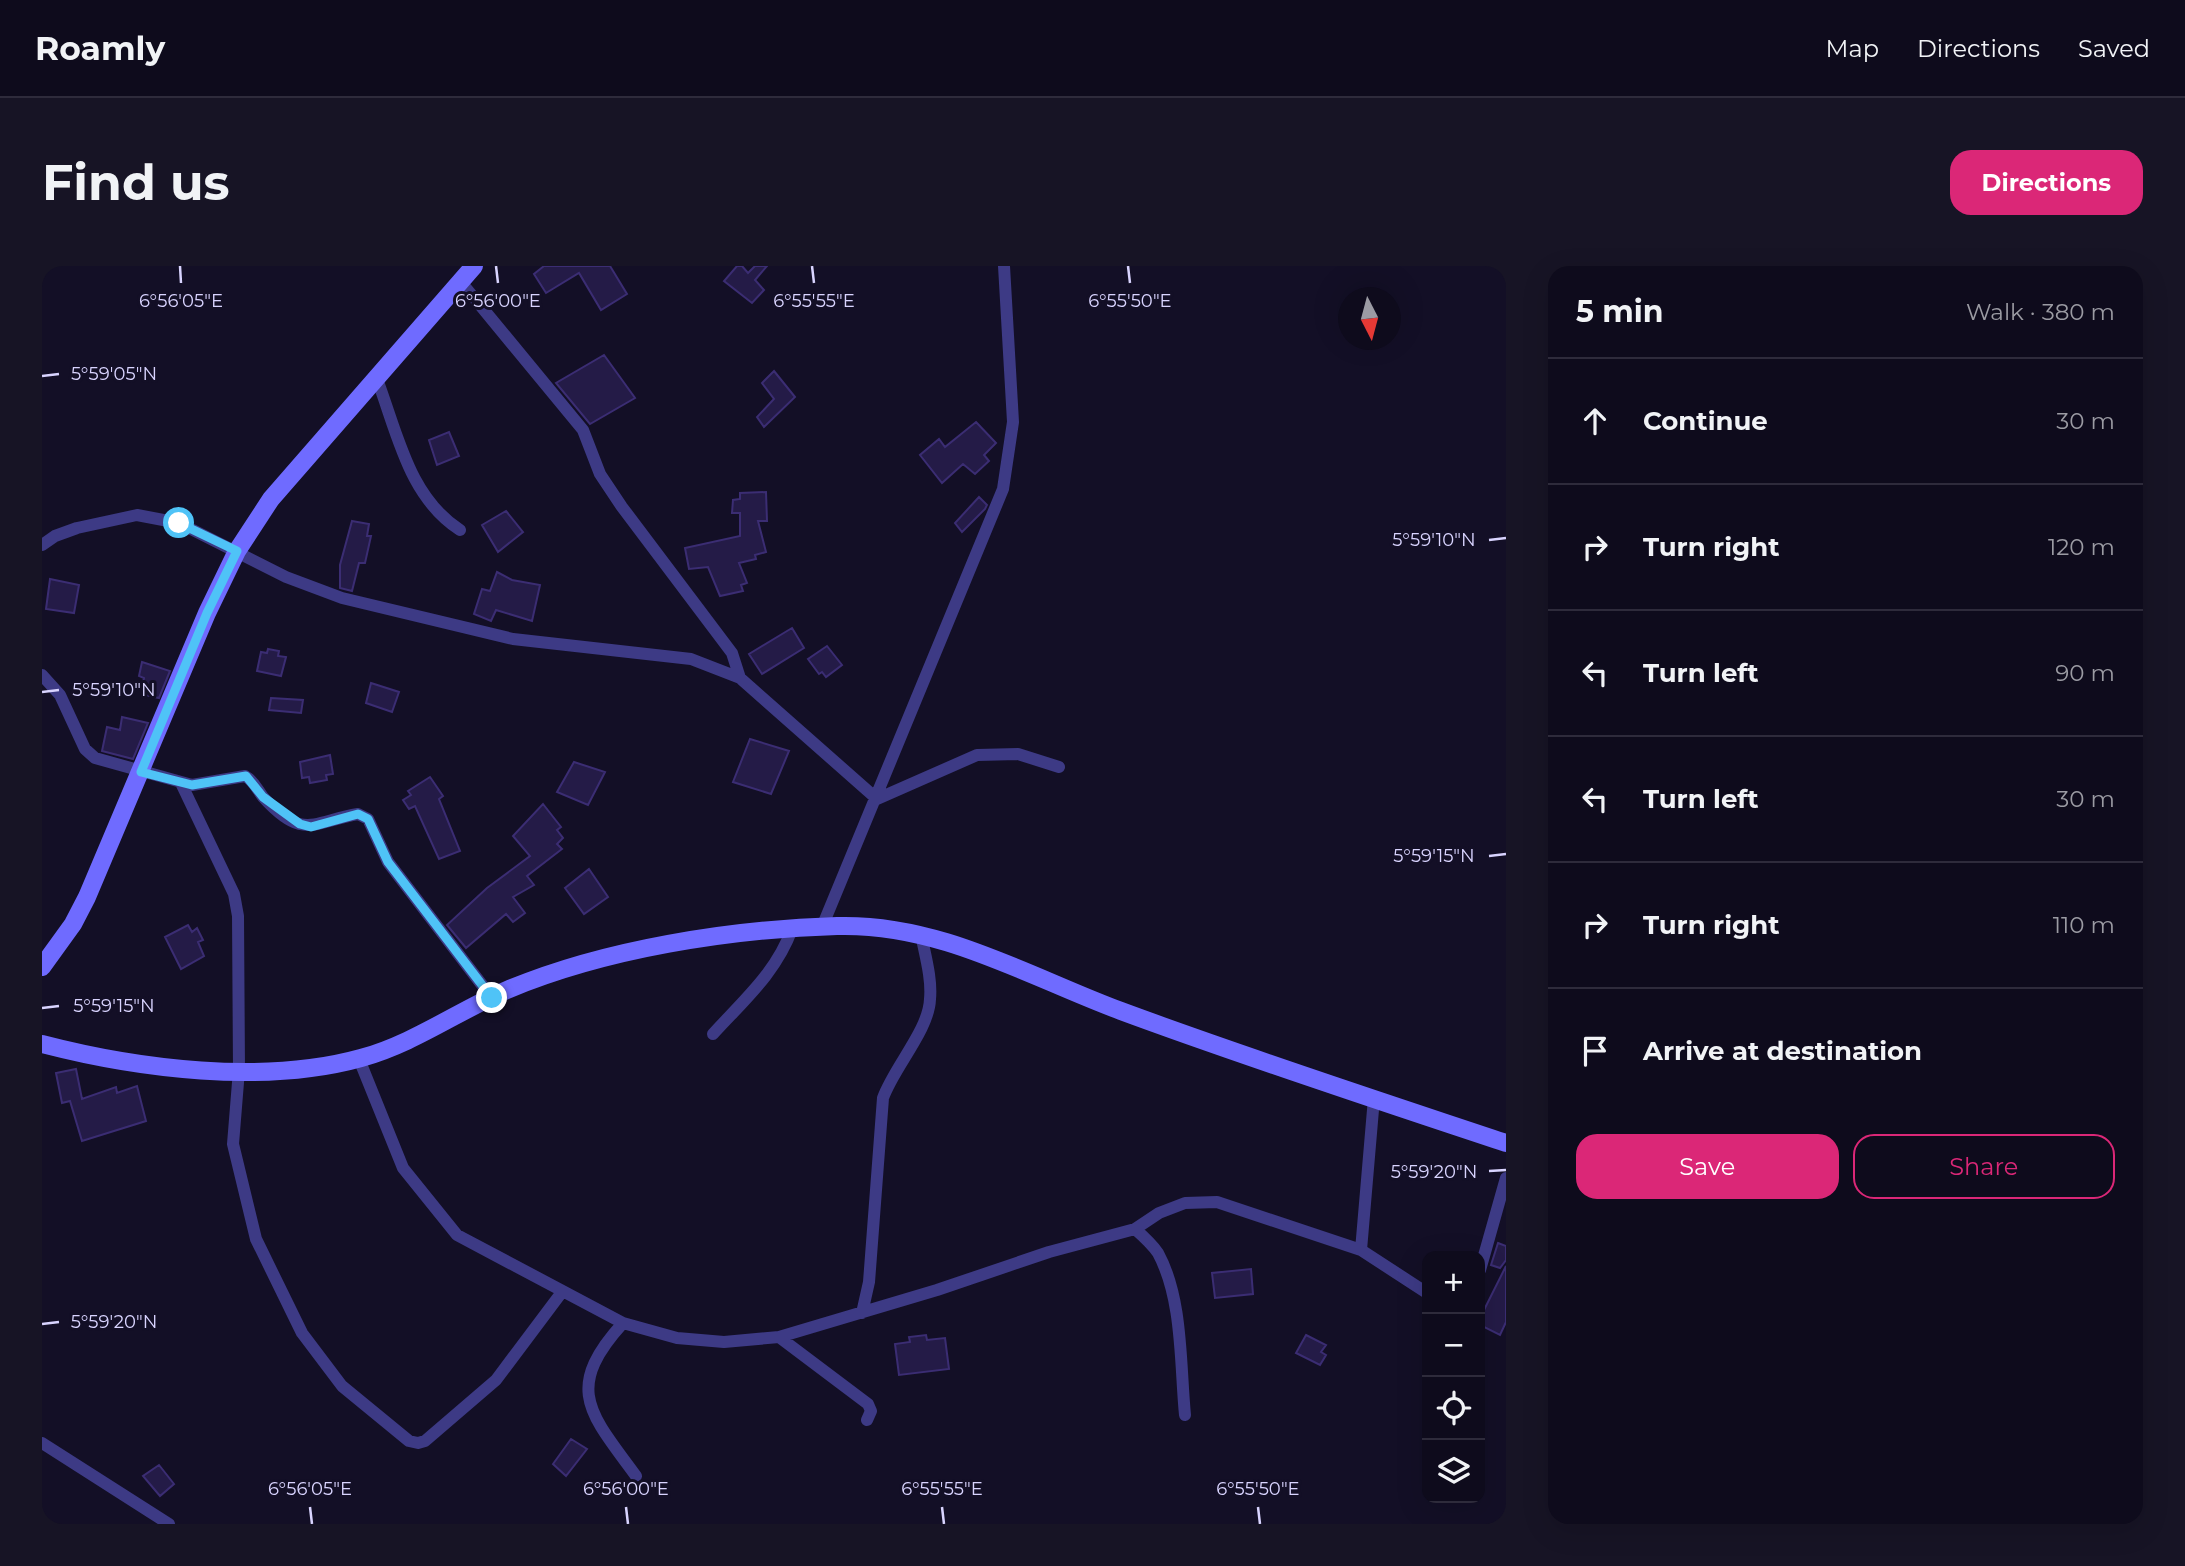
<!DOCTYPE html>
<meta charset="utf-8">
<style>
body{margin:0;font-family:Montserrat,sans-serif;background:#171425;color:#f1f3f6}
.controls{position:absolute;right:21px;bottom:21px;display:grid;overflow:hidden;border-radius:14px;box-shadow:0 7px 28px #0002}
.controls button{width:63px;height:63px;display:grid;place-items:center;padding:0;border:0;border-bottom:2px solid #2e2b3b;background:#0e0b1c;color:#f1f3f6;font:35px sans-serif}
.compass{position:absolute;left:1296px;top:21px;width:63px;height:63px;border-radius:50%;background:#0e0b1c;box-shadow:0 7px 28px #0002;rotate:174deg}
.stop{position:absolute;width:21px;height:21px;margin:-16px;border:5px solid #4fc3f7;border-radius:50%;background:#fff}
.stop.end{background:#4fc3f7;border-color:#fff;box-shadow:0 2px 7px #0008}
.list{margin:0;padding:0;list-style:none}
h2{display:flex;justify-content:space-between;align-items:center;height:91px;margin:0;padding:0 28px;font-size:30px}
h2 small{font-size:23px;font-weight:400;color:#9b9ba3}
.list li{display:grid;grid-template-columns:46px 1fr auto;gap:21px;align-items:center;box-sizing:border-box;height:126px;padding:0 28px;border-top:2px solid #2e2b3b}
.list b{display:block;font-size:26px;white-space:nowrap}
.list em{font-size:23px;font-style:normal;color:#9b9ba3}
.actions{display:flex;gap:14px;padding:21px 28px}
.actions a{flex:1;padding:16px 0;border:2px solid #db2777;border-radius:21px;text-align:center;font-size:24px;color:#db2777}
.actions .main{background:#db2777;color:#fff}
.icon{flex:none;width:38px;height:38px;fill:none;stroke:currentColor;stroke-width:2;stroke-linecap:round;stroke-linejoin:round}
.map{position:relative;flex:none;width:1464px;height:1258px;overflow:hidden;border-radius:21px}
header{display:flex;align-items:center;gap:42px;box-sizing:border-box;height:98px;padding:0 35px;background:#0e0b1c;border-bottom:2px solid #2e2b3b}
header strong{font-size:33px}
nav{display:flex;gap:38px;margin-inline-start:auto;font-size:24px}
.intro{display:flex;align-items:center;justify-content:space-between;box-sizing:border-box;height:168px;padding:0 42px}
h1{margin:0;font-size:49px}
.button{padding:18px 32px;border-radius:21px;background:#db2777;color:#fff;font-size:24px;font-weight:700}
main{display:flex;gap:42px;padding:0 42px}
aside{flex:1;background:#0e0b1c;border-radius:21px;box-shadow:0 7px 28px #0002}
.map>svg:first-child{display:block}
.building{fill:#241b47;stroke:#3b2d73;stroke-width:2}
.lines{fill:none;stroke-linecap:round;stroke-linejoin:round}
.street{stroke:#3d3a85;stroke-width:12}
.secondary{stroke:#6f6bff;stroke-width:18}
.route{stroke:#4fc3f7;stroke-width:9}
.ticks{fill:none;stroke:#d9d4ff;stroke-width:2.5}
.ticks-label{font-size:18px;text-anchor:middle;fill:#d9d4ff;stroke:#130f26;stroke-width:6;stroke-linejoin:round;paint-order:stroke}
</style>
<header>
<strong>Roamly</strong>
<nav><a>Map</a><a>Directions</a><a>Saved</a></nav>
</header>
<div class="intro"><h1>Find us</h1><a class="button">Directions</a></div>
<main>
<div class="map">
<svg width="1464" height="1258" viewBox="0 0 1464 1258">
<rect width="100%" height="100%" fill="#130f26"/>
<path class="building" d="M502 0H568L585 28 559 44 537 7 504 27 492 8Z
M695 0H700L706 7 713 0H725L713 14 722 24 710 37 682 15Z
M562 89 593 132 548 158 514 117Z
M732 105 753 131 722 161 715 151 732 133 720 117Z
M934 156 954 177 942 189 947 195 933 208 921 198 900 217 878 189 897 173 903 181Z
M407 166 417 190 395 199 387 174Z
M724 226 725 255H716L724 286 713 289 714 293 697 297 705 317 699 319 701 325 678 330 666 301 647 303 643 282 698 270V247H690L691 234 698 233V227Z
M937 231 945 239 943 243 920 266 913 257Z
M464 245 481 266 456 286 440 259Z
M310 255 327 258 325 270H329L323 297H317L310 325 298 322V299Z
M455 306 470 314 498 319 490 355 454 344 449 355 432 348 440 323 448 325Z
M8 313 37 319 32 347 4 343Z
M750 362 762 382 720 408 707 388Z
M785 380 800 399 784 411 780 406 777 408 766 393Z
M226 383 237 385 236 390 244 391 239 410 215 405 219 386 225 387Z
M100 396 128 405 117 432 103 429 104 423 100 421 102 412 97 410Z
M329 417 357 426 350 446 324 437Z
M229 432 261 434 259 447 227 444Z
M80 451 106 457 91 493 60 485 65 461 78 464Z
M708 473 747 485 729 528 691 516Z
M288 489 291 508 284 509 285 514 268 517 267 511 260 512 258 496Z
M532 496 563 506 546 539 515 526Z
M388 511 401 530 397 533 418 585 397 593 373 540 367 543 361 534 369 529 366 525Z
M501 538 519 561 515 564 521 572 515 578 520 583 485 610 492 619 471 631 483 647 471 656 464 648 424 682 405 659 445 622 488 590 471 570Z
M547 603 566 631 542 648 523 622Z
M146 659 150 666 155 662 161 674 156 676 162 690 139 703 123 671Z
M34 803 40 833 74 821 75 827 95 820 104 855 40 875 28 835 20 837 14 807Z
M1456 977 1464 980V994L1458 1002 1449 999Z
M1464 1000V1056L1458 1069 1438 1059V1052Z
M1209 1003 1211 1028 1173 1032 1170 1007Z
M884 1069 885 1074 903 1072 907 1103 857 1109 853 1078 868 1076 867 1071Z
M1264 1069 1284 1079 1279 1086 1284 1089 1278 1099 1254 1087Z
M529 1173 545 1183 524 1210 511 1198Z
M117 1199 132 1218 118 1230 101 1210Z"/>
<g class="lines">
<path class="street" d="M419 16 541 164 558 208 580 241 690 387 698 412 835 533 935 489 976 488 1017 501
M335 113C356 169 367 231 418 264
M0 279 13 270 35 262 95 249 137 257 244 311 300 332 471 373 649 393 698 412
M0 409 18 429 43 483 53 492 150 519 203 510C212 515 215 523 221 531 261 575 270 556 316 548L326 553 346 596 450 732
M139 517 192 628 196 650 197 804 191 878 214 973 260 1067 300 1120 367 1175 376 1177 383 1175 454 1114 520 1026
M780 661 961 223 971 156 962 0
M671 768C701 735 734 707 750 663
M317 793 361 902 415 969 581 1057 635 1072 682 1076 737 1071 895 1024 1007 986 1093 963 1117 947 1143 937 1175 936 1319 984 1385 1027
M1093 963C1101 970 1110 978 1116 987 1141 1033 1138 1098 1143 1149
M1319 984 1332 832
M1438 1004 1464 912
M820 1047 827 1016 841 832C852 801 887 764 888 733 890 712 883 689 879 668
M581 1057C521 1123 548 1147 594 1210
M737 1071 826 1138 829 1145 825 1154
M0 1177 127 1258"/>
<path class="secondary" d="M0 701 31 658 45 631 165 347 195 285 229 233 432 0
M0 778C96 803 222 819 319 792 371 778 416 745 465 724 562 683 689 663 795 660 898 657 985 710 1079 745 1206 792 1335 834 1464 877"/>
</g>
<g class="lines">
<path class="route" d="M137 257 195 285 165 347 99 506 150 519 204 510 221 531 258 558 269 561 316 548 326 553 346 596 450 732"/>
</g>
<path class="ticks" d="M138 0 139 17M454 0 456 17M770 0 772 17M1086 0 1088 17M0 110 17 108M1447 274 1464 272M0 426 17 424M1447 590 1464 588M0 742 17 740M1447 905 1464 904M0 1058 17 1056M268 1241 270 1258M584 1241 586 1258M900 1241 902 1258M1216 1241 1218 1258"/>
<g class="ticks-label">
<text x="139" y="41">6°56'05"E</text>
<text x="456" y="41">6°56'00"E</text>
<text x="772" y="41">6°55'55"E</text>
<text x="1088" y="41">6°55'50"E</text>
<text x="72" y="114">5°59'05"N</text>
<text x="1392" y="280">5°59'10"N</text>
<text x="72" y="430">5°59'10"N</text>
<text x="1392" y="596">5°59'15"N</text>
<text x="72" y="746">5°59'15"N</text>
<text x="1392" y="912">5°59'20"N</text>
<text x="72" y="1062">5°59'20"N</text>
<text x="268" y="1229">6°56'05"E</text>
<text x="584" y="1229">6°56'00"E</text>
<text x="900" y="1229">6°55'55"E</text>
<text x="1216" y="1229">6°55'50"E</text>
</g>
</svg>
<div class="controls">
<button>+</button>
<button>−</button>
<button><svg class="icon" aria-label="locate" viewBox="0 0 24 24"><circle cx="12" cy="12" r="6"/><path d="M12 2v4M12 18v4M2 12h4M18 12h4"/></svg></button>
<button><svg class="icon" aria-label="layers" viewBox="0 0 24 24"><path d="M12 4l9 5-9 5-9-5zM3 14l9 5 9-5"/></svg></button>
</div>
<svg class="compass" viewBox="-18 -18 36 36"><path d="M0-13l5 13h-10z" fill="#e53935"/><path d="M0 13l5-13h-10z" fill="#9b9ba3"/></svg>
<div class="stop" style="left:137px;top:257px"></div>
<div class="stop end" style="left:450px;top:732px"></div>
</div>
<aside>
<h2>5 min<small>Walk · 380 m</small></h2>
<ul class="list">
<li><svg class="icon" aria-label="ahead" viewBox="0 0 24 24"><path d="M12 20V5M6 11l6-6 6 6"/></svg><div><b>Continue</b></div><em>30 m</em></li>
<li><svg class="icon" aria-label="right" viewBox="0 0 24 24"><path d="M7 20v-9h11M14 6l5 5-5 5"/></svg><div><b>Turn right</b></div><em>120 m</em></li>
<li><svg class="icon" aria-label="left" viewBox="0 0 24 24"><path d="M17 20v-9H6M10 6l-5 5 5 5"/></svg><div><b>Turn left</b></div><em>90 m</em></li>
<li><svg class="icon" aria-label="left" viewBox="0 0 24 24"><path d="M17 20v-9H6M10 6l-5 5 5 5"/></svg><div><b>Turn left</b></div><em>30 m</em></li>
<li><svg class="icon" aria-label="right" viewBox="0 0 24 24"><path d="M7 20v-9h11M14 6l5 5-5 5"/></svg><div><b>Turn right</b></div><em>110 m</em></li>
<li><svg class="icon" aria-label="arrive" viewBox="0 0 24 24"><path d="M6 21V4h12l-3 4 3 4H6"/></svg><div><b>Arrive at destination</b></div></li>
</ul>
<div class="actions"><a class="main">Save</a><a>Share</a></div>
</aside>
</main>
